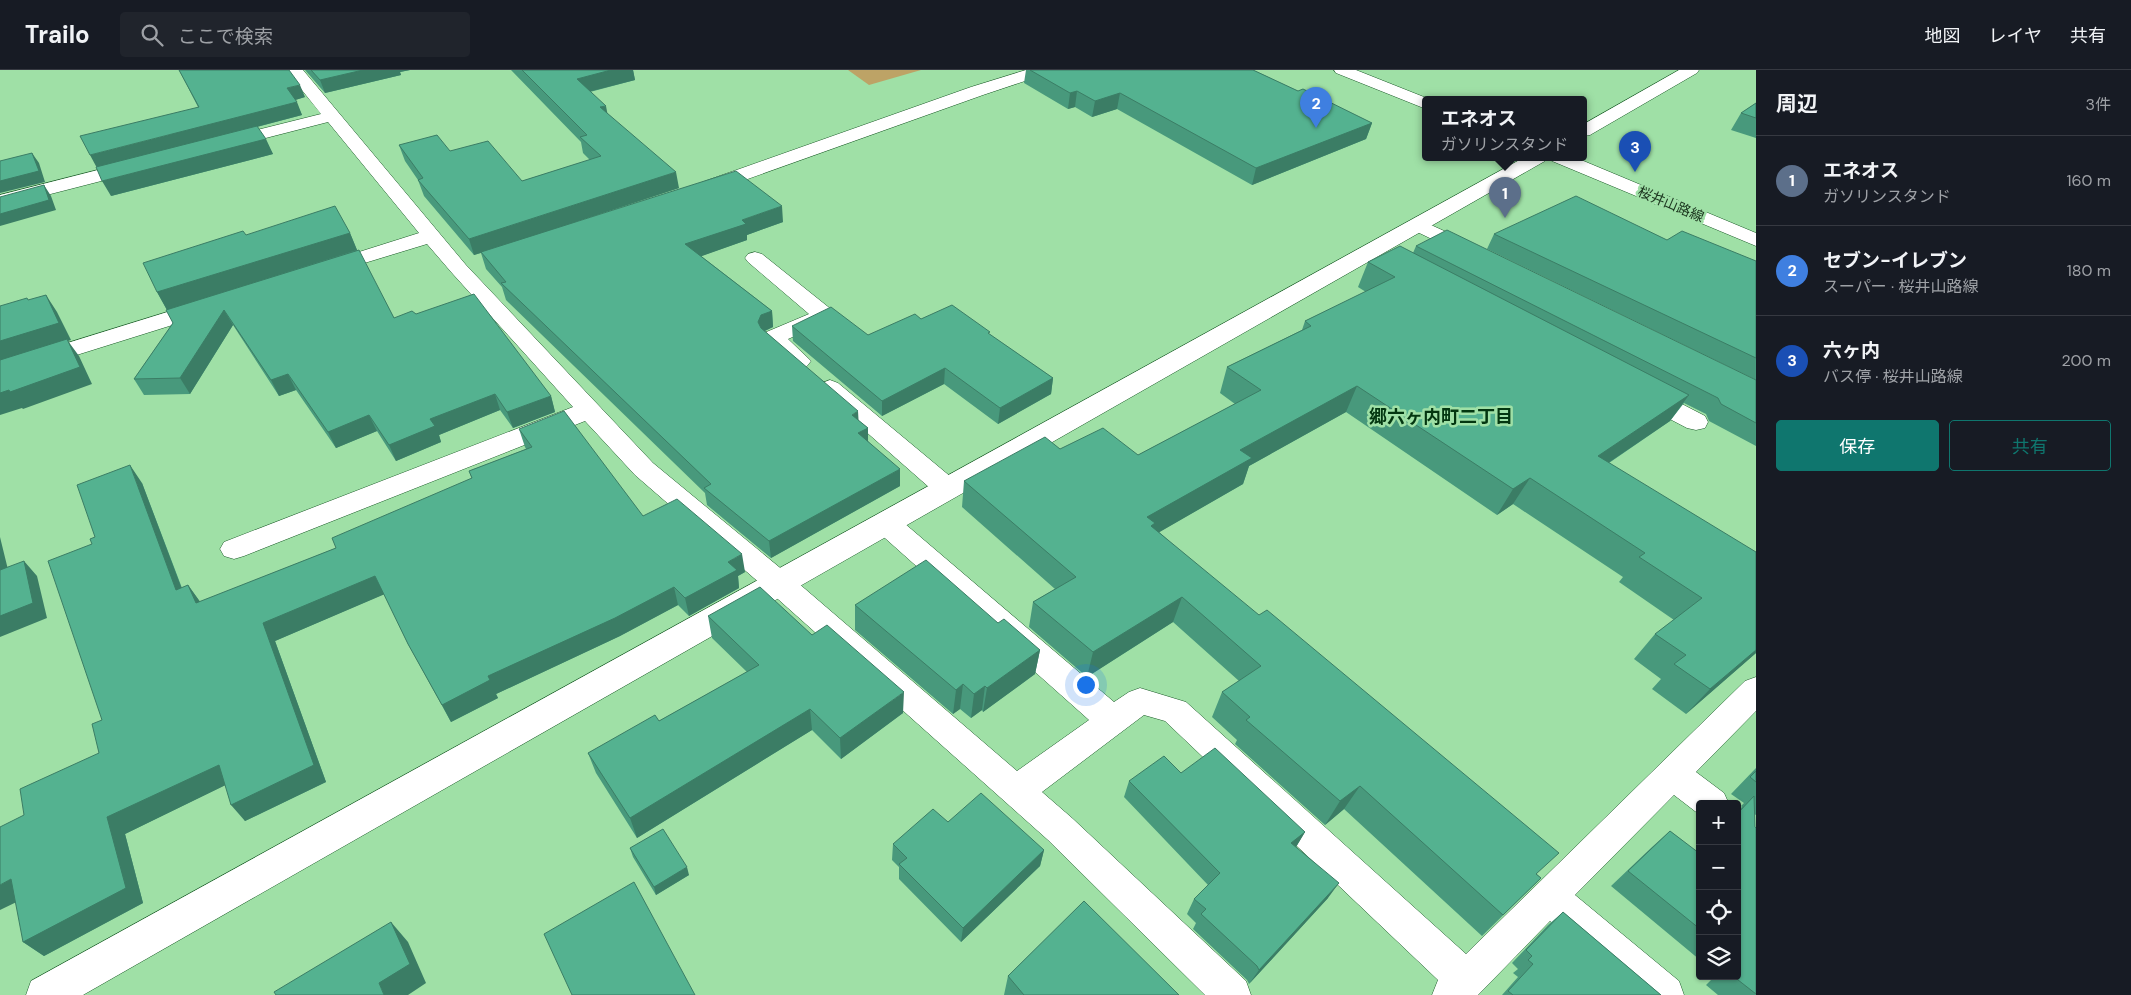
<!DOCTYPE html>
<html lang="ja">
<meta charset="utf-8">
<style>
body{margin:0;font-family:"DM Sans","Noto Sans JP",sans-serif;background:#20242c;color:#f1f3f6}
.controls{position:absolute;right:15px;bottom:15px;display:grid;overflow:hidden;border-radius:5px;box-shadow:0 1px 4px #0004}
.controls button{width:45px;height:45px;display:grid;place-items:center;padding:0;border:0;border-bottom:1px solid #363941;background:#171b24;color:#f1f3f6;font:25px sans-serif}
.you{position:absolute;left:1085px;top:614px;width:18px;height:18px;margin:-12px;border:4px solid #fff;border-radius:50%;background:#1a73e8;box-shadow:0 0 0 8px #1a73e833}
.badge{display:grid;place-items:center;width:32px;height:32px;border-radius:50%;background:#0f766e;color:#fff;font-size:16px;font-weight:700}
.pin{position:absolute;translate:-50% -41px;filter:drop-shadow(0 1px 2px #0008)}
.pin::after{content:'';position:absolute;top:26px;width:18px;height:15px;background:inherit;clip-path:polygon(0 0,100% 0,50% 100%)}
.popup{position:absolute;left:1422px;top:26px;width:165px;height:65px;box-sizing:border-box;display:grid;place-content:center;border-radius:5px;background:#171b24;filter:drop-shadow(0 1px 4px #0005);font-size:16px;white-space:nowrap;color:#9ea1a6}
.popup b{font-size:19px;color:#f1f3f6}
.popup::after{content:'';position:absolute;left:50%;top:100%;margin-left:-10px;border:10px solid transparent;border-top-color:#171b24}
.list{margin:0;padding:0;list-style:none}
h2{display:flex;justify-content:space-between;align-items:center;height:65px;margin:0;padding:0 20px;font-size:21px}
h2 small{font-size:16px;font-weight:400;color:#9ea1a6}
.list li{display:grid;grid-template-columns:32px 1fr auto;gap:15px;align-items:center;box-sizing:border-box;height:90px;padding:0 20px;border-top:1px solid #363941}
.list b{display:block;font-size:19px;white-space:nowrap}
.list p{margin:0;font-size:16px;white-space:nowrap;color:#9ea1a6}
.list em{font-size:16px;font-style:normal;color:#9ea1a6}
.actions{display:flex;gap:10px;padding:15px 20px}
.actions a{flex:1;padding:11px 0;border:1px solid #0f766e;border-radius:5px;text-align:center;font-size:18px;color:#0f766e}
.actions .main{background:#0f766e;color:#fff}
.icon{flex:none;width:28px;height:28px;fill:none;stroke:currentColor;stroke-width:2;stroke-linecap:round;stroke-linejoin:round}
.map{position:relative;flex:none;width:1756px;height:925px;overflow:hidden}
header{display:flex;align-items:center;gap:30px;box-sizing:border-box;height:70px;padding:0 25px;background:#171b24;border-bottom:1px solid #363941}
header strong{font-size:24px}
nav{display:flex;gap:28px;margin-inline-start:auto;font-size:18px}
.search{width:350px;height:45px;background:#20242c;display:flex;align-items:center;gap:12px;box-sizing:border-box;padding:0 18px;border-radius:5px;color:#9ea1a6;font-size:19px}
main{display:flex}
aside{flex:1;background:#171b24}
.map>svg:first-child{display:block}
.green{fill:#bda366}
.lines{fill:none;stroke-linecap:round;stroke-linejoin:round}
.street-casing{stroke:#195926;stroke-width:1}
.secondary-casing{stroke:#195926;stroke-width:1}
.street{fill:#fff;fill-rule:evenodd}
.secondary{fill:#fff;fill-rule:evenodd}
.wall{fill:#48997c}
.shaded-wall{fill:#3b7d65}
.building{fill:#54b290;stroke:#3b7d65}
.labels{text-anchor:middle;stroke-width:5;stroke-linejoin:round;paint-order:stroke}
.far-street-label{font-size:14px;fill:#1c361f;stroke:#9fe0a6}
.neighbourhood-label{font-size:18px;font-weight:bold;fill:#033610;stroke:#9fe0a6}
</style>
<header>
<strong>Trailo</strong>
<div class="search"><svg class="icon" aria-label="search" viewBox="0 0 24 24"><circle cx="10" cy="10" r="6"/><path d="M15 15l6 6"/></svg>ここで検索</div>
<nav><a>地図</a><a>レイヤ</a><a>共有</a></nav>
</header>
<main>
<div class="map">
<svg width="1756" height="925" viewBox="0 0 1756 925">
<rect width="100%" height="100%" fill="#9fe0a6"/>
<path class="green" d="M848 0H921L869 15Z"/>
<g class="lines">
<defs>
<path id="street" d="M286 0H303L466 195 653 393 790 506 1017 701 1089 650 877 461 873 454 877 447 887 444 897 447 1114 632 1129 622 1140 618 1186 632 1466 884 1745 611 1756 607V641L1696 702 1724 723 1729 734H1700V745L1674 725 1575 825 1679 911 1684 925H1636L1550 851 1478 925H1432L1438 910 1165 651 1144 645 1042 722 1072 748 1246 911 1251 925H1205L1048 770 770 522 635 405 585 351 244 486 234 489 224 486 220 479 224 472 573 337 452 203 427 174 335 202 328 204 321 202 317 198 321 194 419 163 328 52 227 78 221 77 218 73 221 69 321 44Z
M1026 0H1051L1049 3 983 25 714 121 707 123 700 121 697 117 700 113 971 17Z
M137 90 144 92 146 96 144 100 0 137V125Z
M1418 149 1479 177 1482 181 1479 185 1472 187 1465 185 1411 159 1408 155 1411 151Z
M755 182 762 184 832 240 835 245 832 250 788 269 811 291 807 296 799 298 791 296 761 268 764 263 809 244 748 192 745 188 748 184Z
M206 230 214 232 217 237 214 242 0 309V294Z
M830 310 838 313 957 412 961 419 957 426 948 428 939 426 822 323 818 318 822 313Z
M1644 317 1653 319 1705 346 1708 352 1705 358 1696 360 1687 358 1635 331 1632 325 1635 319Z"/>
<path id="secondary" d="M1334 0H1356L1429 29H1426V39L1336 3Z
M1679 0H1699L1697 3 1590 65 1584 66V54Z
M1525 87H1547L1545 91 83 925H26L31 911Z
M1550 87H1574L1756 163V176L1552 91Z"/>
</defs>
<use href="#street" class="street-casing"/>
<use href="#secondary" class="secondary-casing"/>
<use href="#street" class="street"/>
<use href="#secondary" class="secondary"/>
</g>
<path class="wall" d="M179 0 305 27 295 30 302 45 257 57 273 84 111 126 198 37Z
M305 0H410L400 2 401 5 325 23Z
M511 0H633L635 10 590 22 607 43 679 118 576 152H783L747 165V170L701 186 772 241 773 257 765 261 858 350 868 358V371L900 416 771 488 707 435 705 423 506 230 502 217 486 199 481 183 474 185 424 126 418 110 405 91 399 75 450 81 522 111 590 90 583 83 581 72Z
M1026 0H1253L1298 21 1372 53 1366 69 1252 115 1117 39 1092 47 1075 37 1068 39 1024 13Z
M1756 33V68L1731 60 1741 43Z
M350 163 357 180 394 248 551 326 555 342 513 358 500 340 439 365 441 372 396 391 377 361 336 378 296 320 279 326 233 255 190 324 144 325 134 309 173 253 167 240 157 222 246 165Z
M1494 164 1667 170 1756 191V310L1487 179Z
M1416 176 1756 310V376L1709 351 1706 344 1684 333 1670 351 1609 393 1756 583 1686 644 1652 619 1661 609 1634 589 1655 564 1674 550 1619 512 1623 507 1513 434 1497 445 1346 342 1249 396 1243 414 1159 462 1541 808 1482 866 1344 739 1325 755 1235 674 1237 670 1212 647 1222 622 1239 611 1173 552 1087 607 1029 557 1033 532 1055 519 962 437 964 411 1060 379 1138 385 1235 334 1220 323 1227 297 1302 260 1305 251 1366 222 1358 217 1368 192 1413 183Z
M921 249 990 265 1053 308 1051 324 998 354 944 314 882 346 793 271 792 256 868 265Z
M519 359 643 446 745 502 738 506 739 518 689 546 678 535 620 566 496 624 498 628 451 652 408 574 384 524 275 571 326 712 245 751 225 715 125 764 143 833 44 886 23 872 24 745 99 683 102 650 92 474 95 467 142 413 182 518 188 515 200 532 336 478 472 409 469 401 526 379 525 377Z
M855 535 998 553 1040 580 1035 604 983 642 982 640 971 648 960 639 953 644 855 560Z
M708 546 812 565 903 643 841 689 812 660 637 768 596 703 588 683 659 651 747 602 712 568Z
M1756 698V745L1754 744 1755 757 1756 758V925H1718L1706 915 1715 906H1737V741L1742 737 1741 736 1744 733 1731 724Z
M1181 703 1305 762 1296 777 1328 828 1249 914 1247 910 1193 859 1196 853 1187 844 1194 829 1208 815 1124 727 1129 711Z
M948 752 1044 780 1040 796 961 872 899 809V797L892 790 893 774Z
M1670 761 1697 782 1700 779V890L1611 816 1652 777Z
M630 778 689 805 656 825 633 787Z
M1563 842 1661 925H1502L1518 907 1513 903 1518 899 1512 893 1548 855Z
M1008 906 1179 925H1004Z"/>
<path class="shaded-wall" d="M363 0H410L400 2 401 5 325 23 320 10Z
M611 0H633L635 10 580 24 577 9Z
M300 15 305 27 292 31 287 18Z
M1077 21 1075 37 1068 39 1070 23Z
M1120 23 1117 39 1092 47 1095 31Z
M297 32 302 45 97 98 90 85Z
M606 36 609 52 600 37Z
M1372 53 1366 69 1252 115 1256 98Z
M266 69 273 84 111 126 102 111Z
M32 83 39 93 45 112 0 123V111Z
M676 102 679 118 474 185 469 169Z
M44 115 51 126 56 140 0 156V144Z
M782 136 783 152 747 165V170L688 191 685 174 742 150Z
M350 163 357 180 167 240 157 222Z
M46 225 57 242 71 270 68 271 79 286 92 314 23 339 22 338 0 345V271Z
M224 240 233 255 190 324 180 308Z
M772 241 773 257 762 262 758 252 761 245Z
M945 298 944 314 882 346V331Z
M288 304 296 320 279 326 271 310Z
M1053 308 1051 324 998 354 1000 338Z
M1357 316 1346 342 1249 396 1243 414 1151 467 1147 447 1240 380Z
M495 324 500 340 439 365 441 372 396 391 389 375 430 349Z
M1689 325 1670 351 1580 412 1598 386Z
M551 326 555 342 513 358 507 342Z
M858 341 859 358 852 345Z
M369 345 377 361 336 378 328 362Z
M868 358V374L858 363Z
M130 395 142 413 189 538 176 520Z
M900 399V416L771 488 769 471Z
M1530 408 1513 434 1497 445 1513 419Z
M0 467 12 516 0 503Z
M742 484 745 502 738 506 739 518 689 546 685 528 728 492Z
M24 491 37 506 47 548 0 567V546Z
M375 506 385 524 275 571 326 712 245 751 231 735 263 553Z
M188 515 201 533H196Z
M674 517 678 535 620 566 496 624 498 628 451 652 442 635 488 606Z
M1182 527 1173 552 1087 607 1093 582Z
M1040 580 1035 604 983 642 987 618Z
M1756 580V583L1686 644 1710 619Z
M963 614 960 639 953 644 956 620Z
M985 616 982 640 971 648 974 624Z
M904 622 903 643 841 689 840 668Z
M810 639 812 660 637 768 630 748Z
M219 695 234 711 125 764 143 833 44 886 23 872 107 747Z
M1360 716 1344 739 1325 755 1340 731Z
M1305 762 1296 777 1291 773Z
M1044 780 1040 796 961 872 963 858Z
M687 797 689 805 656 825 654 817Z
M11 809 31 825 0 840V815Z
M1339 813 1328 828 1249 914 1259 900Z
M391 852 408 872 426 913 408 925H384L379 913Z"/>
<path class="building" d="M179 0H289L300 15 287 18 297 32 90 85 80 66 199 37Z
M311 0H363L320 10Z
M522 0H611L577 9 606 36 600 37 676 102 469 169 418 110 423 108 399 75 437 65 450 81 488 71 522 111 601 86 580 67 587 65Z
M1030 0H1253L1298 21 1303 19 1372 53 1256 98 1120 23 1095 31 1077 21 1070 23Z
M1756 33V48L1741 43Z
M257 56 266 69 102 111 96 97Z
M32 83 39 101 0 111V91Z
M736 101 782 136 742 150 746 154 685 174 772 241 761 245 758 252 761 258 858 341 852 345 868 358 858 363 900 399 769 471 704 418 711 414 501 213 506 212 481 182Z
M44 115 49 130 0 144V127Z
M1576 126 1667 170 1682 161 1756 191V288L1494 164Z
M335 136 350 163 157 222 143 193 243 161 246 165Z
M1447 160 1756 310V353L1721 334 1718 328 1416 176Z
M1400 176 1689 325 1598 386 1756 482V580L1710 619 1674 594 1686 585 1655 564 1702 528 1639 487 1645 483 1530 408 1513 419 1357 316 1240 380 1252 388 1147 447 1155 453 1151 456 1259 545 1267 540 1559 783 1536 804 1541 808 1503 845 1360 716 1340 731 1246 650 1250 647 1222 622 1261 596 1182 527 1093 582 1033 532 1076 507 964 411 1045 367 1060 379 1103 358 1138 385 1261 320 1227 297 1311 256 1305 251 1395 207 1368 192Z
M359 180 394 248 412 241 416 244 474 224 551 326 507 342 495 324 430 349 435 356 389 375 369 345 328 362 288 304 271 310 224 240 180 308 134 309 173 253 166 240Z
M46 225 59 253 0 271V236L27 228 28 230Z
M952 235 990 262 988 263 1053 308 1000 338 945 298 882 331 792 256 831 237 868 265 915 244 921 249Z
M67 269 80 297 10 322 9 320 0 323V290Z
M564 341 643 446 677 429 742 484 728 492 737 500 685 528 674 517 615 548 488 606 490 610 442 635 408 574 375 506 263 553 314 695 231 735 219 695 107 747 126 818 23 872 11 809 0 815V757L24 745 20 719 99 683 92 654 102 650 48 491 92 474 90 469 95 467 77 415 130 395 176 520 188 515 196 533 336 478 332 468 472 408 469 401 532 377 519 359Z
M926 490 998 553 1004 549 1040 580 987 618 985 616 974 624 963 614 956 620 855 535Z
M24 491 33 533 0 546V500Z
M760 517 812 565 827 555 904 622 840 668 810 639 630 748 588 683 655 645 659 651 759 595 708 546Z
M1215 678 1305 762 1291 773 1339 813 1259 900 1257 896 1201 844 1206 839 1194 829 1220 803 1129 711 1164 686 1181 703Z
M1756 701V712L1750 707Z
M981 723 1044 780 963 858 899 794 907 788 893 774 933 739 948 752Z
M1754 726 1755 757 1756 758V924L1733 906H1737V744Z
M663 759 687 797 654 817 630 778Z
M1670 761 1699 783 1700 782V859L1628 801Z
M634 812 695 925H572L544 864Z
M1084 831 1179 925H1024L1008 906Z
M1563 842 1661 925H1513L1508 921 1533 894 1528 890 1532 886 1526 880Z
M391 852 410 894 379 913 384 925H276L274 922Z"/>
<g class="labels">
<g class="far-street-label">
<text transform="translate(1671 134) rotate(23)" y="5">桜井山路線</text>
</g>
<g class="neighbourhood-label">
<text x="1441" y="353">郷六ヶ内町二丁目</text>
</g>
</g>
</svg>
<div class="controls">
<button>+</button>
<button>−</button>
<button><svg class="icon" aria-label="locate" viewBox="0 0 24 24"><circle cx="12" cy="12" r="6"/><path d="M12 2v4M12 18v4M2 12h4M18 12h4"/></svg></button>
<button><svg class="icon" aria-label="layers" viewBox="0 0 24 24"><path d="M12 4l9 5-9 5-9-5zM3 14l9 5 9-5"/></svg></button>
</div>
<div class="you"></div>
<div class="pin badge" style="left:1505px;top:148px;background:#5c6f8a">1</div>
<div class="popup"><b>エネオス</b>ガソリンスタンド</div>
<div class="pin badge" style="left:1316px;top:58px;background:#3f7fe0">2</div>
<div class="pin badge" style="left:1635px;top:102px;background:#1a4fb4">3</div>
</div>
<aside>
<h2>周辺<small>3件</small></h2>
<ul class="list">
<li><span class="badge" style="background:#5c6f8a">1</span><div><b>エネオス</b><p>ガソリンスタンド</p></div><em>160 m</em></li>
<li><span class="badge" style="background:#3f7fe0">2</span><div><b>セブン-イレブン</b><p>スーパー · 桜井山路線</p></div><em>180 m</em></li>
<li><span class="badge" style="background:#1a4fb4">3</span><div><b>六ヶ内</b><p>バス停 · 桜井山路線</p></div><em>200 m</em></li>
</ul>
<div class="actions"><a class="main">保存</a><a>共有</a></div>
</aside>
</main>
